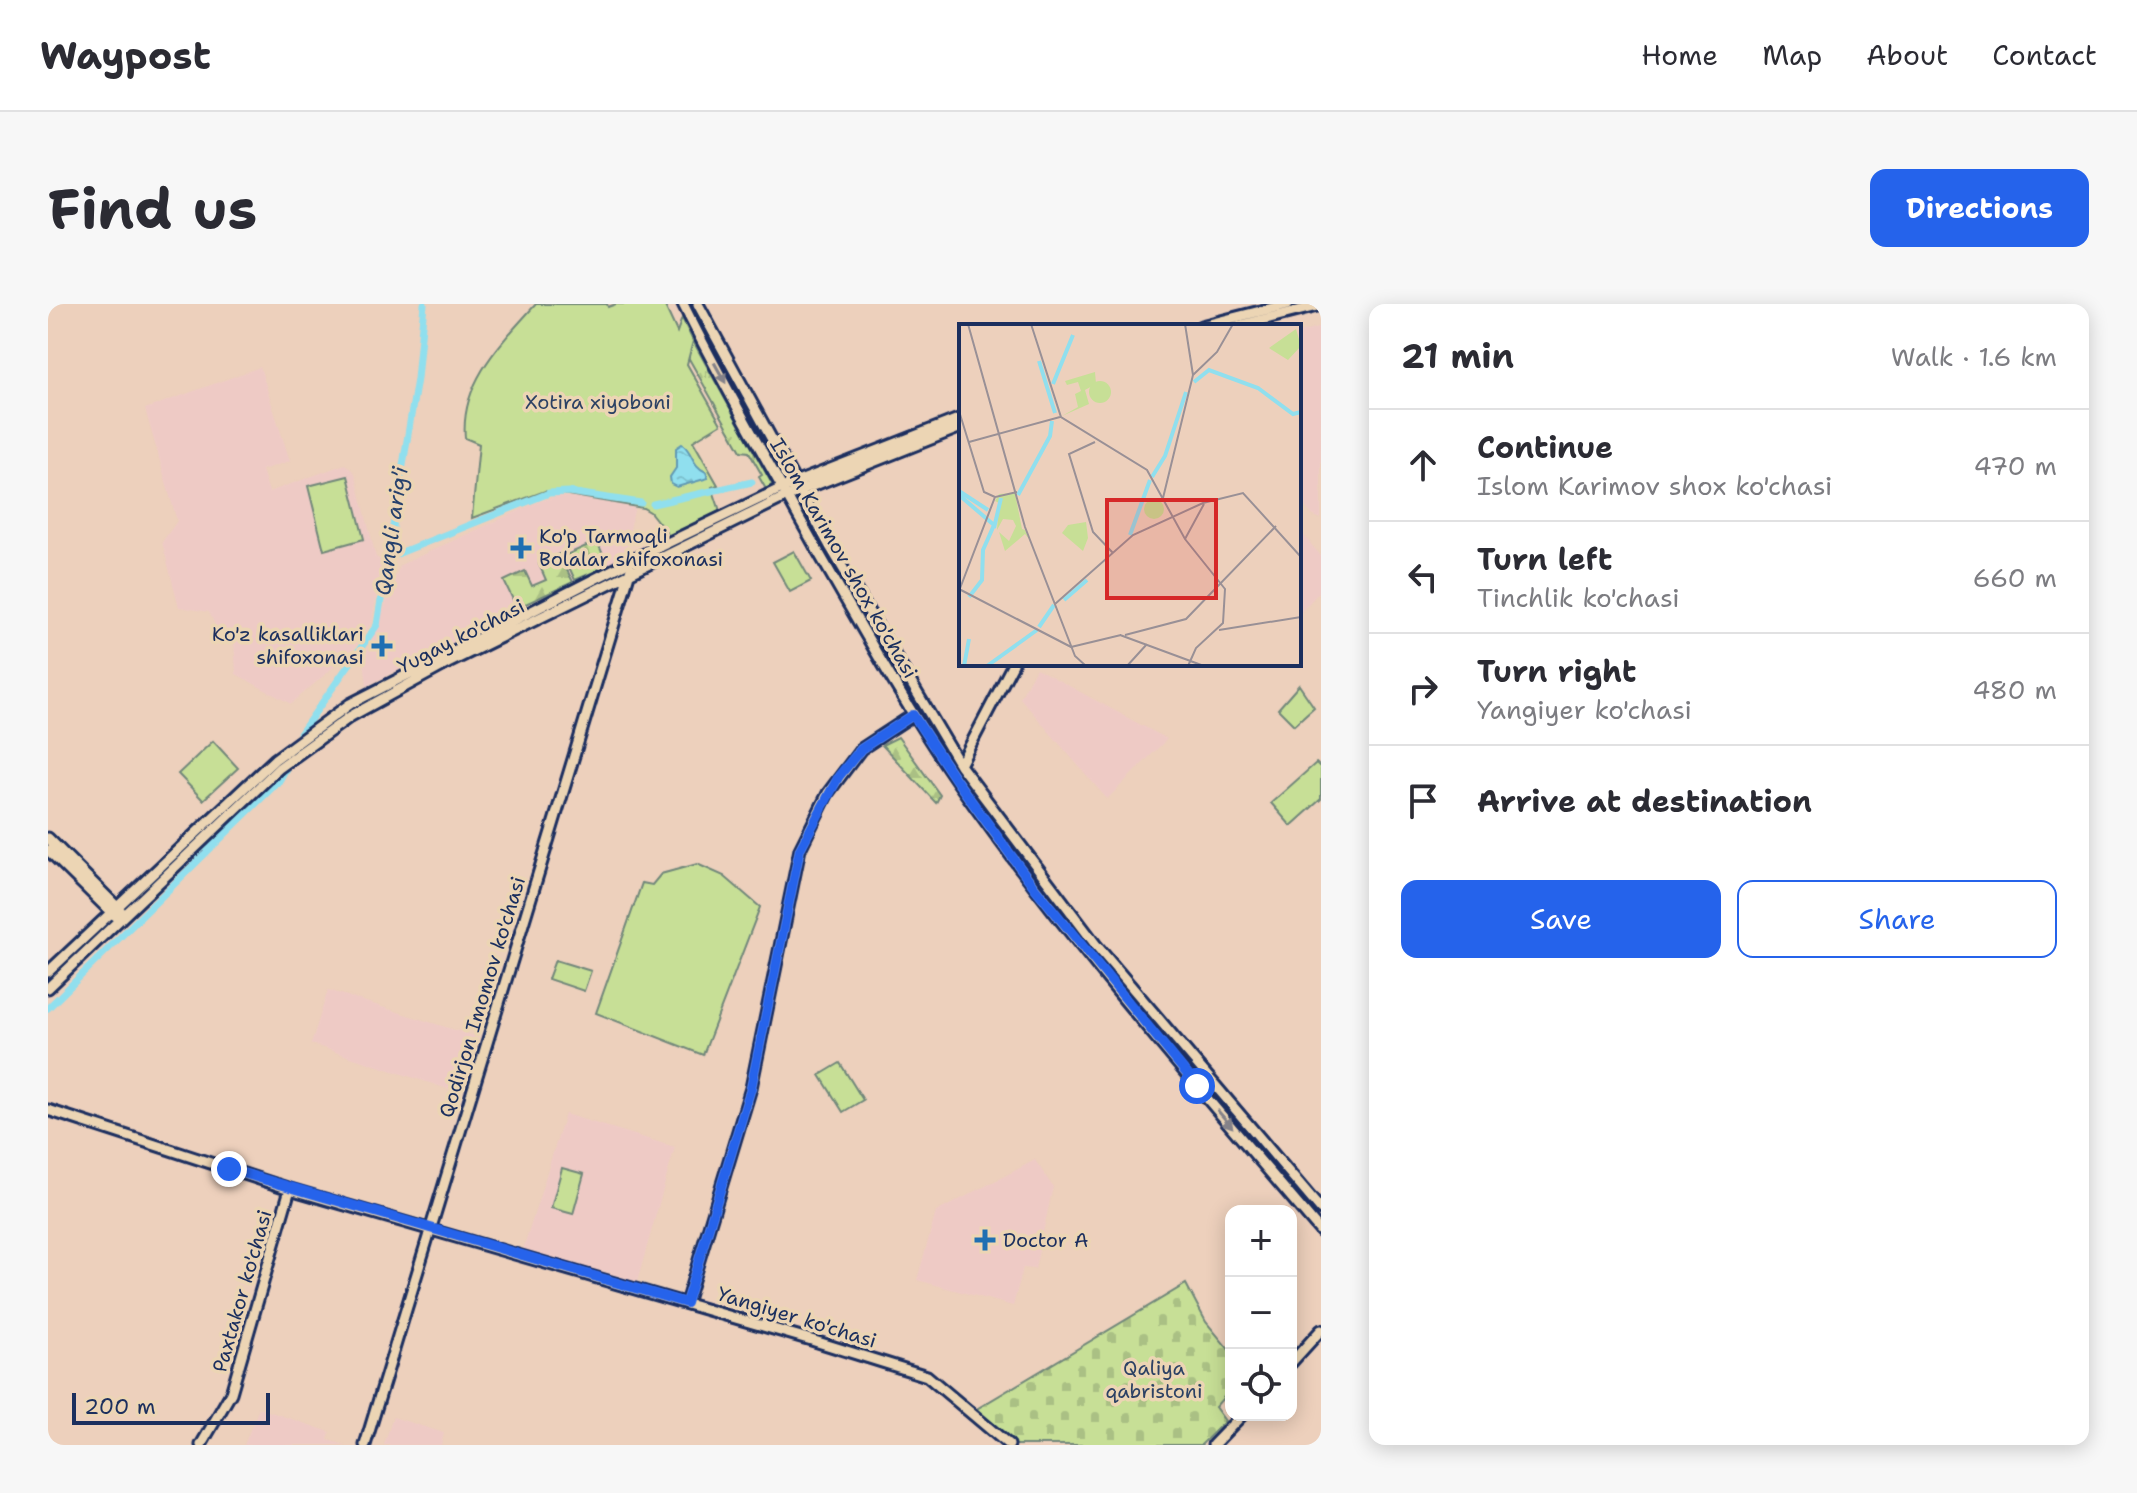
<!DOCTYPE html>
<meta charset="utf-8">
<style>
body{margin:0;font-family:"Shantell Sans",sans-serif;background:#f7f7f7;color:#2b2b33}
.controls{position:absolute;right:24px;bottom:24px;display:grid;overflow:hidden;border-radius:16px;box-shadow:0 4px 20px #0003}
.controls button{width:72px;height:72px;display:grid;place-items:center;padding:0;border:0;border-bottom:2px solid #e1e1e2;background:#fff;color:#2b2b33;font:40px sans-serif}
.scale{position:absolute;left:24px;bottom:20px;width:198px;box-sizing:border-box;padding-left:8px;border:4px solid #1b2f5e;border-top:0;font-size:22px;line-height:28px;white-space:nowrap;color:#1b2f5e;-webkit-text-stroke:6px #ecd5b4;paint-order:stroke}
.stop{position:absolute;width:24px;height:24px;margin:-18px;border:6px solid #2563eb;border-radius:50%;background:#fff}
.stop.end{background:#2563eb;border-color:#fff;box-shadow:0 2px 8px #0008}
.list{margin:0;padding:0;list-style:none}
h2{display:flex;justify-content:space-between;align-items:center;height:104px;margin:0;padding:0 32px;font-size:34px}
h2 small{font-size:26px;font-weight:400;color:#7c7c81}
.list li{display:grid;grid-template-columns:52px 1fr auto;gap:24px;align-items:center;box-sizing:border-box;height:112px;padding:0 32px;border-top:2px solid #e1e1e2}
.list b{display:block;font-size:30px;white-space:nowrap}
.list p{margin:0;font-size:26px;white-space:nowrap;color:#7c7c81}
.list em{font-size:26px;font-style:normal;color:#7c7c81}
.actions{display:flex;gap:16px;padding:24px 32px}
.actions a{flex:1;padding:18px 0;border:2px solid #2563eb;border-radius:16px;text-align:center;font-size:28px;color:#2563eb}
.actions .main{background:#2563eb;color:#fff}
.icon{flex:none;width:44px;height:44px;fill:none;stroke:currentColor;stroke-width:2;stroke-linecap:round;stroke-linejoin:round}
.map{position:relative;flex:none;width:1273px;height:1141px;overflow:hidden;border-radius:16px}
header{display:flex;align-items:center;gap:48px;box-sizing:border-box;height:112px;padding:0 40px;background:#fff;border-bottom:2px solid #e1e1e2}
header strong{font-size:38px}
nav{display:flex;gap:44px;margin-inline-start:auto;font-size:28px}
.intro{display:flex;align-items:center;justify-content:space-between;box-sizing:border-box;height:192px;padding:0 48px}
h1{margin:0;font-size:56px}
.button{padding:20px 36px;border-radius:16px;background:#2563eb;color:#fff;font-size:28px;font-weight:700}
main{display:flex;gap:48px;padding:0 48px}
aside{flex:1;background:#fff;border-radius:16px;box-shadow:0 4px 20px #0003}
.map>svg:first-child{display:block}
.built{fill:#eecac5}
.grass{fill:url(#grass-tufts);stroke:#71877a;stroke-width:2}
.forest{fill:url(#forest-firs);stroke:#71877a;stroke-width:2}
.cemetery{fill:url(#cemetery-stones);stroke:#71877a;stroke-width:2}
.green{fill:#c7df96;stroke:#71877a;stroke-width:2}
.water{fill:url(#water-ripples);stroke:#6199b4;stroke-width:2}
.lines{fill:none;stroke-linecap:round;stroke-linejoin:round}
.canal{stroke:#90dfee;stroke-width:7}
.secondary-casing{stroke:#1b2f5e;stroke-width:15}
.secondary{stroke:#ecd5b4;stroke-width:9}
.oneway{fill:#848289}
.route{stroke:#2563eb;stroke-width:10}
.poi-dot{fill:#1f6fb2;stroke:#ecd5b4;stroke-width:3}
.labels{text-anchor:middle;stroke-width:7;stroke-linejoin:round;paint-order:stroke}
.park-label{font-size:20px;fill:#2c4164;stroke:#ecd5b4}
.poi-label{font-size:20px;fill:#1b2f5e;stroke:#ecd5b4;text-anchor:start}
.street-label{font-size:20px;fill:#1b2f5e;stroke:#ecd5b4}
.water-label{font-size:22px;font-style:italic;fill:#27416c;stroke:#ecd5b4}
.inset-river{fill:none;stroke:#90dfee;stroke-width:4}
.inset-road{fill:none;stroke:#999096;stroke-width:2}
.view{fill:#d62828;fill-opacity:0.15;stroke:#d62828;stroke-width:4}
.inset-edge{fill:none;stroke:#1b2f5e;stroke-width:4}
</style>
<header>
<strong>Waypost</strong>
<nav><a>Home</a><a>Map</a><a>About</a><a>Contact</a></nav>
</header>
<div class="intro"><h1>Find us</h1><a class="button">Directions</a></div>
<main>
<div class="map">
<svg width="1273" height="1141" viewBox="0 0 1273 1141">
<defs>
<pattern id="grass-tufts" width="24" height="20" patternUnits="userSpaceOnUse" patternTransform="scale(2)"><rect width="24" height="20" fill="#c7df96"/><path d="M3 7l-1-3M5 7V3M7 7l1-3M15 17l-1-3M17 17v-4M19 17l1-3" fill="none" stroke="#aac084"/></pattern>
<pattern id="forest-firs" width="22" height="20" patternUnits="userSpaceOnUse" patternTransform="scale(2)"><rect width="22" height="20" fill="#c7df96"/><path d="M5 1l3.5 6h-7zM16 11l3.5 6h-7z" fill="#aac084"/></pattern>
<pattern id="cemetery-stones" width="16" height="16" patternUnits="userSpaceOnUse" patternTransform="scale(2)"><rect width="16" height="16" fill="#c7df96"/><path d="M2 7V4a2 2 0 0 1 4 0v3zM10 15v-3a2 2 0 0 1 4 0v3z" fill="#aac084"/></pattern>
<pattern id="water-ripples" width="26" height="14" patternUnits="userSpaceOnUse" patternTransform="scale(2)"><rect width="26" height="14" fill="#90dfee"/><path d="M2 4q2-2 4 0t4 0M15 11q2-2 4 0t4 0" fill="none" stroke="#7cc0ce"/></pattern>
</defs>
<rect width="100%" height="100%" fill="#edd0bc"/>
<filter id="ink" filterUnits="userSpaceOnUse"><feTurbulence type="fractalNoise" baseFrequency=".0125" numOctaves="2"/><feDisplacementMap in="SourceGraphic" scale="16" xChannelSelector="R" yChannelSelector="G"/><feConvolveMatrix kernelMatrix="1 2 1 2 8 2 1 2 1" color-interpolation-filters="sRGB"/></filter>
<g filter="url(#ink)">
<path class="built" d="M1273 23V215L1264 211 1251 195V29Z
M212 63 242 157 214 166 221 188 297 160 307 169 328 253 334 257 324 318 304 347 243 400 188 370 186 337H181L168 323 161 308 131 303 114 238 129 217 97 105Z
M509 192 553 195 587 202 575 256 467 306 319 382 316 356 352 261 492 197Z
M1251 226 1273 252V286L1251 310Z
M988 364 1119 435 1059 495 972 394Z
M280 686 426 732 409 788 263 740Z
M517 810 627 843 589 978 475 946Z
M987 856 1005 883 987 965 975 964 965 1002 869 976 888 908Z
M211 1104 282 1128 280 1136 297 1141H196Z
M345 1113 396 1129 393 1141H336Z"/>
<path class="grass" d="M645 37 724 180 719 187 711 173 714 171 701 148 693 147 640 53Z"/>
<path class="forest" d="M549 237 560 262 527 276 516 252Z
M511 250 525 278 469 304 456 277 477 267 484 282 498 276 491 260Z
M850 433 892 491 888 499 834 441Z"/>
<path class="cemetery" d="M1138 980 1158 1018 1183 1048V1085L1167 1103 1177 1117 1153 1141H967L927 1106Z"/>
<path class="green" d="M488 0H559L560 3 568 0H616L629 28 634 14 645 37 639 60 673 120 645 137 670 181 664 183 672 207 622 233 602 208 595 204 497 187 424 214 431 140 417 134C412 79 453 39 488 0Z
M300 172 316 235 276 246 260 182Z
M746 247 763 277 742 288 725 258Z
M1251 381 1266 403 1246 421 1230 405Z
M165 437 190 464 155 496 130 470Z
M1268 459 1273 464V495L1243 522 1223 499Z
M649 560 676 572 712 603 655 751 548 709 594 579 604 581 613 570Z
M507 656 543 667 536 687 500 675Z
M792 759 815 796 795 808 772 771Z
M514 864 536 870 525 910 503 904Z"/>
<path class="water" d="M634 140C645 147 643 162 658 168L660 174 629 183 623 180 622 173 628 164V144Z"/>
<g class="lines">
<path class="canal" d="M605 200 704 178
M339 254 501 189 520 188 593 199
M252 430 329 321 369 75 376 0
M0 704 231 477 240 461"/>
<defs>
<path id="secondary" d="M635 0C676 83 723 163 768 244 813 322 857 402 909 477 1019 635 1148 781 1273 928
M650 0 783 244 912 461 1048 641 1273 906
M1153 22 1240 0
M1190 22 1273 1
M912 461 965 360
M0 534 73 607
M0 546 66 611
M0 668 227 455 302 400 584 256 734 184 913 114
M0 684 231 464 303 412 400 359 739 192 913 123
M0 806 242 885 760 1035 879 1072 961 1141
M638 999 703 784 752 545 780 489 813 445 865 411
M1243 1059 1273 1026
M153 1141 183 1089 242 885
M317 1141 583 264
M1165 1141 1194 1111"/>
</defs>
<use href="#secondary" class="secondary-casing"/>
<use href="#secondary" class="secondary"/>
</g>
<defs><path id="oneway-solid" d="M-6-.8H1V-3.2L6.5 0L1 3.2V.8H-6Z" transform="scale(2)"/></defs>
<g class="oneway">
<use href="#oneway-solid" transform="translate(672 69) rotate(61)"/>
<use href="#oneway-solid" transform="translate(1177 815) rotate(49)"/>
</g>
</g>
<g class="lines" filter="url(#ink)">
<path class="route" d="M181 865 638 999 703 784 752 545 791 472 813 445 865 411 908 476 987 584 1149 782"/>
</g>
<g class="poi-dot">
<path d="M469 232h8v8h8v8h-8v8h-8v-8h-8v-8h8z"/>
<path d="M330 330h8v8h8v8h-8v8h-8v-8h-8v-8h8z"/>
<path d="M933 924h8v8h8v8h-8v8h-8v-8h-8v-8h8z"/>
</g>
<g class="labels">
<g class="park-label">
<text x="550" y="105">Xotira xiyoboni</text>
<text x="1106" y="1071">Qaliya<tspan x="1106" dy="23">qabristoni</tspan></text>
</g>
<g class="poi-label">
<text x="491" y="239">Ko'p Tarmoqli<tspan x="491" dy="23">Bolalar shifoxonasi</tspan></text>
<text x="316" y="337" text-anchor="end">Ko'z kasalliklari<tspan x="316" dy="23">shifoxonasi</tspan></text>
<text x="955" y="943">Doctor A</text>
</g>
<g class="street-label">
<text transform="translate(796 254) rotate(60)" y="7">Islom Karimov shox ko'chasi</text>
<text transform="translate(413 332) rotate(-27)" y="7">Yugay ko'chasi</text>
<text transform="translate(434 693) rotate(-73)" y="7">Qodirjon Imomov ko'chasi</text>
<text transform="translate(194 987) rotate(-74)" y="7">Paxtakor ko'chasi</text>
<text transform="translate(749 1013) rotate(17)" y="7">Yangiyer ko'chasi</text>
</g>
<g class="water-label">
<text transform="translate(343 227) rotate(-82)" y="8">Qangli arig'i</text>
</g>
</g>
<g transform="translate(911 20)">
<rect width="342" height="342" fill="#edd0bc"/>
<path d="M136 48 137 60 126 66 130 80 103 92 119 83 116 70 122 67 119 58 108 61 106 57ZM56 169 63 205 66 206 70 215 66 210 46 227 40 208 50 217 57 202 54 196 44 195 38 206 40 179 36 177 40 170Z" fill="#c7df96"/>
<path d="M130 68a11 11 0 1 1 22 0a11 11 0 1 1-22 0Z" fill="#c7df96"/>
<path d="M337 5 342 22 329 36 310 24ZM127 198 129 214 124 227 103 209 109 201Z" fill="#c7df96"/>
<path d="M185 185a10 10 0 1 1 20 0a10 10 0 1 1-20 0Z" fill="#c7df96"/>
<path class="inset-river" d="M80 37 96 89M235 58 250 46 299 64 334 90 342 88M94 60 114 11M193 153 206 132 227 68M0 167 29 186M0 171 35 201 24 226 23 256 10 273M59 171 91 112 93 97M35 204 42 174M171 211 191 156M105 276 128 256M80 303 95 281M5 342 10 315M28 342 78 306"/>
<path class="inset-road" d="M9 0 66 203 116 332 127 342M72 0 102 93 188 146 226 215 266 265 264 299 237 324 229 342M234 51 258 28 274 0M0 87 25 168 36 173M10 118 101 93M136 118 110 130 134 208 154 229M204 174 234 51 226 0M226 215 245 180M0 265 114 324M0 267 36 173 58 168M96 280 174 211 244 179 284 169 342 233M260 306 342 293M161 311 245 342M166 311 227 295 317 202M112 323 162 311M168 342 188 320"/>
<path class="view" d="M148 176H257V274H148Z"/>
<rect width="342" height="342" class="inset-edge"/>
</g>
</svg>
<div class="controls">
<button>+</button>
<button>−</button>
<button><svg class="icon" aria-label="locate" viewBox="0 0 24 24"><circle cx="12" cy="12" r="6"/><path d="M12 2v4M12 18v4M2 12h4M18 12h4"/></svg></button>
</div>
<div class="scale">200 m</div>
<div class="stop" style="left:1149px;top:782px"></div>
<div class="stop end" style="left:181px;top:865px"></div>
</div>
<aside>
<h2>21 min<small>Walk · 1.6 km</small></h2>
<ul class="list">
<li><svg class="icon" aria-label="ahead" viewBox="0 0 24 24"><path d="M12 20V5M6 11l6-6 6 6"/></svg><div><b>Continue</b><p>Islom Karimov shox ko'chasi</p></div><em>470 m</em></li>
<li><svg class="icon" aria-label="left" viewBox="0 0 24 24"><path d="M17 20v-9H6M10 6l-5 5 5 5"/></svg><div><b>Turn left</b><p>Tinchlik ko'chasi</p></div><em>660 m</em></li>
<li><svg class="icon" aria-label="right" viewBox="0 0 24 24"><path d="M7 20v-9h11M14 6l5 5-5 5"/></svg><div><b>Turn right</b><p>Yangiyer ko'chasi</p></div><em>480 m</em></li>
<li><svg class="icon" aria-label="arrive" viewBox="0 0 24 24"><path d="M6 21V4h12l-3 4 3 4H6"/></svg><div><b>Arrive at destination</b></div></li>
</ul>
<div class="actions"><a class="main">Save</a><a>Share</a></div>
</aside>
</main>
